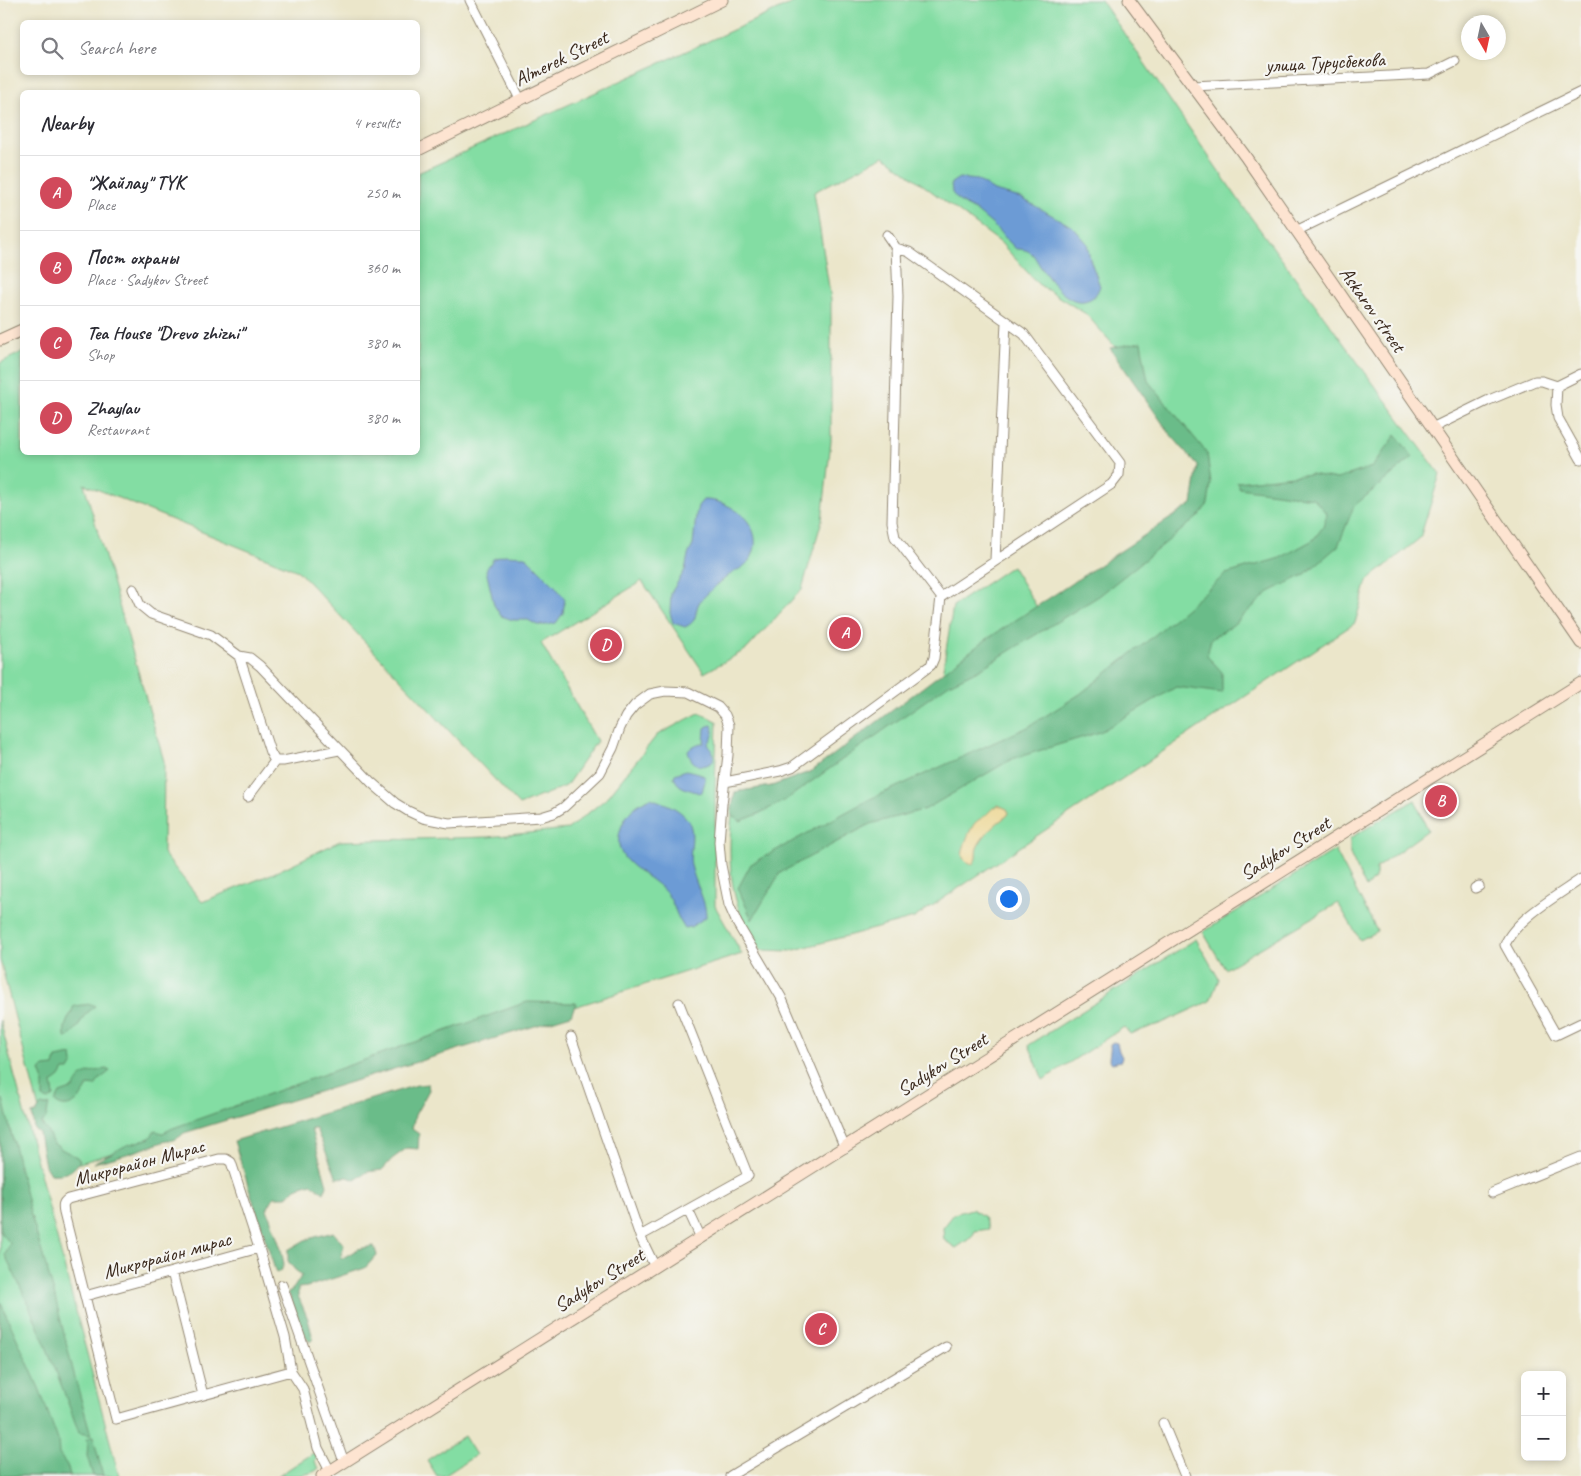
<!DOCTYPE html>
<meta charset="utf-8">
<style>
body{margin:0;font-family:Caveat,sans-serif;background:#f7f7f7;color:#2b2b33}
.controls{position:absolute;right:15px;bottom:15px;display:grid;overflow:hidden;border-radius:8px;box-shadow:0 2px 8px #0003}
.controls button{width:45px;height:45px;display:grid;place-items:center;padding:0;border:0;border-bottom:1px solid #e1e1e2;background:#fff;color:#2b2b33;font:25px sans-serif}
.compass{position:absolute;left:1461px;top:15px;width:45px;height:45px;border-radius:50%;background:#fff;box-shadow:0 2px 8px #0003;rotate:171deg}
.you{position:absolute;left:1008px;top:898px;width:18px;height:18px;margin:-12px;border:4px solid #fff;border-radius:50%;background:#1a73e8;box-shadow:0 0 0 8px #1a73e833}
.badge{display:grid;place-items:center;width:32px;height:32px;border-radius:50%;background:#d1495b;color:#fff;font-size:16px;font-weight:700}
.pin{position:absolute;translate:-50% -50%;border:2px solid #fff;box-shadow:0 1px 5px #0006}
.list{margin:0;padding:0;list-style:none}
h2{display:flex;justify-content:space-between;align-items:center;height:65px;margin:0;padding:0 20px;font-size:21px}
h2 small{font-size:16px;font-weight:400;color:#7c7c81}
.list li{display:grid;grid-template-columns:32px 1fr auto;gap:15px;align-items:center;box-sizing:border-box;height:75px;padding:0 20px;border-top:1px solid #e1e1e2}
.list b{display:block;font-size:19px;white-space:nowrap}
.list p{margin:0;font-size:16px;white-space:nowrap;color:#7c7c81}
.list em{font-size:16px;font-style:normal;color:#7c7c81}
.icon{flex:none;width:28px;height:28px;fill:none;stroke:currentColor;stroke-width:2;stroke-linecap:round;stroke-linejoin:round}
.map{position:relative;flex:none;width:1581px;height:1476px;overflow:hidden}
.search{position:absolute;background:#fff;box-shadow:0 2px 8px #0003;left:20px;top:20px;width:400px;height:55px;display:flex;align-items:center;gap:12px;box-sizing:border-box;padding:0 18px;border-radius:8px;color:#7c7c81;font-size:19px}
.panel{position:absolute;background:#fff;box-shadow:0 2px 8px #0003;left:20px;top:90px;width:400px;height:365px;border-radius:8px}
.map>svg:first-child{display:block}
.green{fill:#83dda3;stroke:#5f8460}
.forest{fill:#6abc89;stroke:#527354}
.sand{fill:#eeda9e;stroke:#94825e}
.water{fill:#6c9bd5;stroke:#54627a}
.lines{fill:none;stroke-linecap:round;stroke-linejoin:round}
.street-casing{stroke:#938874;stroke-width:11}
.secondary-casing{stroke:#938874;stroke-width:13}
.street{stroke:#fff;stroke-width:9}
.secondary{stroke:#fde4d1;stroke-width:11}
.labels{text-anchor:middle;stroke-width:4.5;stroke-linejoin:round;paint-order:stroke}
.street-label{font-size:20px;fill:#3b2a1e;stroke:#f6f6f2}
</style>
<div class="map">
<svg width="1581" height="1476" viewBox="0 0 1581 1476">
<rect width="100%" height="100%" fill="#f6f6f2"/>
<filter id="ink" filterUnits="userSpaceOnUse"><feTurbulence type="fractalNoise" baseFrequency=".02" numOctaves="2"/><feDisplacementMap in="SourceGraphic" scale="10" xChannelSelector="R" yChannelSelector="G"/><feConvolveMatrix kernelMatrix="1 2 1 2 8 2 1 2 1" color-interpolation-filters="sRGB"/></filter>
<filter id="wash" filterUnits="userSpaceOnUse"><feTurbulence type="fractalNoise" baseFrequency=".0096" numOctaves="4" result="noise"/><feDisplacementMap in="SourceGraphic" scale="20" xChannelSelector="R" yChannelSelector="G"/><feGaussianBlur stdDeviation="1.12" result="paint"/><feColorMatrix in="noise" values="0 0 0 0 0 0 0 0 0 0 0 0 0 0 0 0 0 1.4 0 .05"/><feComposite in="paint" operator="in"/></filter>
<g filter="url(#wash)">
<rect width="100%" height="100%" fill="#ebe6ca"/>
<path class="green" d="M799 0H1101L1247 212 1440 474 1420 538 1367 581 1355 623 914 918 791 951 760 950C754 938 745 925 740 912 726 876 729 829 735 792L772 786 812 771 947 674 943 669 953 606 1012 566 1040 612 1200 502V461L1140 375 1086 314 1038 284 1001 243 884 156 814 192 831 300V441L822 520 802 589 747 649 704 673 642 581 541 643 597 741 566 786 519 805 298 571 84 484 164 761 163 853 202 902 274 873 340 841 488 837 568 829 607 798 657 735 699 713 717 721 715 792V906L742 954 55 1171 0 960V363L22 352V452H418V173Z
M1415 800 1428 830 1376 868V876L1366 888 1350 854V838Z
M1335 850 1377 931 1360 940 1338 903 1225 969 1203 932Z
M1196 939 1219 979 1210 1001 1162 1023 1130 1034 1124 1027 1043 1080 1029 1045Z
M0 1020 119 1476H0Z
M972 1209 984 1217 989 1229 975 1231 972 1237 956 1248 944 1240 943 1228 954 1214Z
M464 1436 476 1455 444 1476H437L427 1460Z
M315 1452 317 1457 315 1462 319 1468C312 1476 291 1476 278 1476Z"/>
<path class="forest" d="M1141 342 1148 381 1207 453 1211 484 1208 504 1198 517 1099 596 980 669 949 684 784 801 756 815 740 821 731 814 735 792 772 786 812 771 984 641 1192 504 1198 466 1170 434 1110 348Z
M1396 435 1413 457 1354 506 1338 546 1304 575 1269 592 1233 625 1211 639 1207 656 1222 672V693L1176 687 1100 732 1012 759 926 809 870 824 780 873 752 920 738 888 751 864 870 799 1028 727 1080 694 1150 639 1226 574 1280 558 1313 540 1323 527 1327 514 1313 498 1239 488 1237 482 1311 474 1337 479 1372 467Z
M527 1002 576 1003 571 1015 184 1133C175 1142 171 1139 160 1143 137 1151 116 1158 93 1163L127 1145 150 1138 155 1131 163 1133 173 1128Z
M91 1004 95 1006 84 1016 78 1027 66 1039C61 1027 70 1017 74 1006Z
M72 1055 73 1063 69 1070H64L60 1077 52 1083 54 1096 49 1100 43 1098V1078L40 1071 44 1067 54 1066 56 1058Z
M106 1069 110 1071 100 1079 95 1086 88 1085C83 1098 68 1114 55 1102L60 1093 74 1088C79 1072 92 1072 106 1069Z
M428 1084 429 1090 415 1115 412 1129 419 1134 418 1149 407 1148 392 1159 382 1170 367 1172 355 1180 348 1177 337 1178 316 1129H311L327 1185 324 1193 311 1183 296 1188 287 1197H274L267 1209 281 1249 284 1264 281 1271 276 1273 234 1141 417 1085Z
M3 1099 30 1212 54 1293 74 1374 91 1435 79 1433C57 1372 34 1313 5 1255L10 1243 0 1231V1101Z
M49 1104 46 1118 41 1124 48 1132 52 1142 61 1149 77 1157 80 1161C72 1173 64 1175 50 1174L45 1166 39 1133 34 1129 32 1114 36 1113 41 1105 45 1106Z
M333 1232 344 1245 341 1259 358 1249 374 1246 377 1255 365 1268 307 1287 298 1288V1296L308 1319 313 1339 310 1342 306 1338 288 1292 293 1289 302 1275 295 1270 288 1261V1250L305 1240Z
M0 1301 39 1388 58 1440 59 1454 67 1465 70 1476H0Z
M93 1436 103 1476H93L87 1456 88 1442 86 1439Z"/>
<path class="sand" d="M998 805 1007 809 1009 813 1007 816C996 823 982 836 977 848 975 854 978 858 973 864 970 863 966 862 963 858 960 852 971 826 976 822 979 819 983 818 986 815 990 811 992 808 998 805Z"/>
<path class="water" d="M959 178 977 180 994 191 1021 198 1073 227 1087 243 1090 259 1100 286C1097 294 1094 299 1084 301 1066 304 1049 279 1040 266 1038 263 1036 259 1034 256 1029 250 1023 249 1016 249L994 226 975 210 960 202 952 193 951 183Z
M703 500C732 499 769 528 750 560 745 567 735 571 728 576 719 583 710 591 702 599 692 610 701 620 685 627L673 623 670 613 671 593 685 570 688 555 693 545 696 515 698 506Z
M504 555 525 556 555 586 565 599 563 613 556 623 547 625H537L528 620H513L501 616 494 605 486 570 493 559Z
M712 725C715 734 713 737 708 744L714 754 713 761C702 771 690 764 688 751 692 746 698 743 704 743L705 728 708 726Z
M686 770 699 773 705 777V781L702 792 699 793C689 789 678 789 674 777L675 774Z
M651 798C665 804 678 807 687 819 697 833 688 851 691 865 694 882 707 902 706 917L691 927 685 928C676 918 675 904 667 894 648 870 605 864 623 823 629 810 638 803 651 798Z
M1113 1042 1117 1043 1119 1051 1122 1057 1121 1061 1112 1063 1109 1060C1109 1054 1111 1050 1110 1044Z"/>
</g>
<g filter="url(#ink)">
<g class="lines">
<defs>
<path id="street" d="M470 0 520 99
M1193 86 1429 74 1455 61
M1296 231 1581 92
M896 248 898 296 892 522 895 537 941 597
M1557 386 1556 405 1558 418 1581 459
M1432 428 1489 400 1535 381H1542L1557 386 1581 374
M995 560 1006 322
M133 589 140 605 151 614 211 635 239 656 250 658 260 666 371 782 395 803 408 811 423 818 449 823 541 817 554 813 564 807 600 773 613 748 620 728 626 716 635 705 650 694 665 691 688 692 718 707 725 715 729 725 728 755 722 804 719 842 721 865 729 905 737 923 781 997 845 1148
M239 656 270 752 275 761H283L339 750
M725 782 780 771 792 767 923 671 931 665 934 658 941 597 1112 484 1119 475 1120 463 1024 334 909 252 896 248 887 235
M248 797 275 761
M1581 879C1560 894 1514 920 1505 945L1556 1035 1581 1023
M1475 888 1479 886
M571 1037 640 1236
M1492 1193 1581 1157
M688 1210 701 1238
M655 1267 640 1236 748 1176 679 1003
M172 1272 203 1395
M282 1285 344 1462
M85 1296 259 1248
M291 1371 116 1419 64 1213C63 1206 62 1203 68 1199L219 1159H226L231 1162 259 1248 285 1337 291 1371 303 1389 318 1448 330 1471
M1163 1423 1185 1476
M730 1476 946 1347"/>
<path id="secondary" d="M1129 0 1245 156 1581 643
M418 150 722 0
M0 340 22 330
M322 1476 1581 683"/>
</defs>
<use href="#street" class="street-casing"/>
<use href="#secondary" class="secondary-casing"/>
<use href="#street" class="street"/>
<use href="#secondary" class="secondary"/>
</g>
</g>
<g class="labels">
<g class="street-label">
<text transform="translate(561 58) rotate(-26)" y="7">Almerek Street</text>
<text transform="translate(1325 62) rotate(-3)" y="7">улица Турусбекова</text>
<text transform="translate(1373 309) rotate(55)" y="7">Askarov street</text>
<text transform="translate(1285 848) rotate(-32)" y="7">Sadykov Street</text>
<text transform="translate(942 1064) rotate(-32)" y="7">Sadykov Street</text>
<text transform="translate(139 1162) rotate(-15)" y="7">Микрорайон Мирас</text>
<text transform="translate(167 1255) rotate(-15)" y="7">Микрорайон мирас</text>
<text transform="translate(599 1280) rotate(-32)" y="7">Sadykov Street</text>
</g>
</g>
</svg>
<div class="controls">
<button>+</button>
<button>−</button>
</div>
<svg class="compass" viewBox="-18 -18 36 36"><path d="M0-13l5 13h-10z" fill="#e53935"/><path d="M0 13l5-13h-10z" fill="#7c7c81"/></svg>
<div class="you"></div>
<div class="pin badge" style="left:845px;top:633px">A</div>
<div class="pin badge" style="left:1441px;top:801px">B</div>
<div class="pin badge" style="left:821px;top:1329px">C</div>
<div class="pin badge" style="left:606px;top:645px">D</div>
<div class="search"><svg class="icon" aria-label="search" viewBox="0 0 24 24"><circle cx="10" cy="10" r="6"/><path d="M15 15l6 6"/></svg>Search here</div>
<section class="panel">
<h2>Nearby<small>4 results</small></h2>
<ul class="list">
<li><span class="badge">A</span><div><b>&quot;Жайлау&quot; ТҮК</b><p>Place</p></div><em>250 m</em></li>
<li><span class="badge">B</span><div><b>Пост охраны</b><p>Place · Sadykov Street</p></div><em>360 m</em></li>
<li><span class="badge">C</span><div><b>Tea House &quot;Drevo zhizni&quot;</b><p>Shop</p></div><em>380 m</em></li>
<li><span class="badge">D</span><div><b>Zhaylau</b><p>Restaurant</p></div><em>380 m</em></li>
</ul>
</section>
</div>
